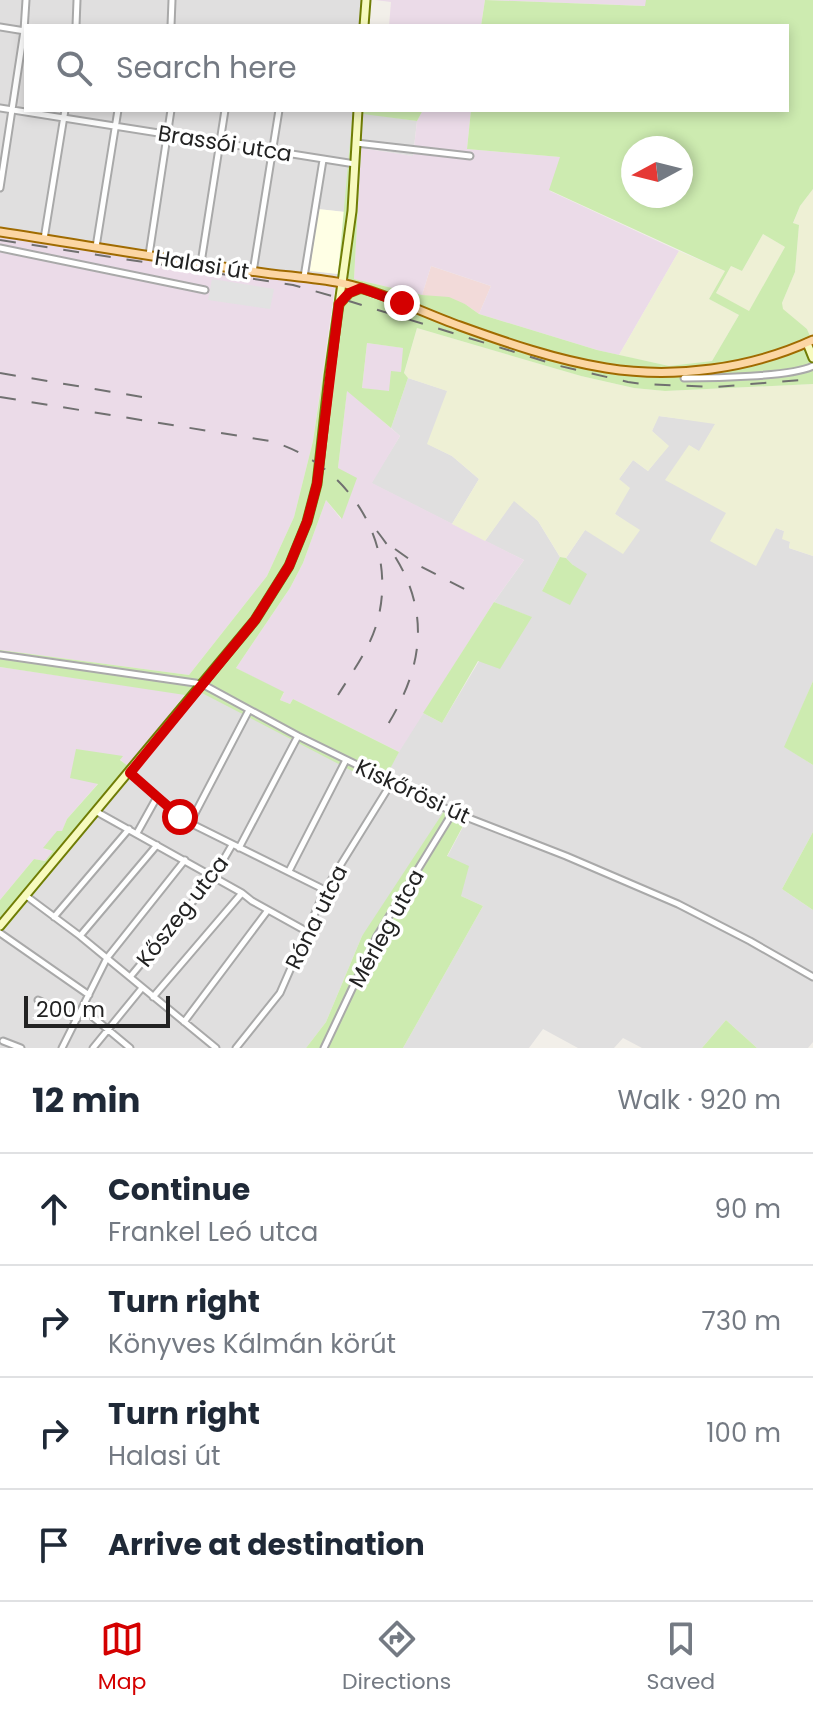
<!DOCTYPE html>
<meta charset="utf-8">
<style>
body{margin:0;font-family:Poppins,sans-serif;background:#f6f6f7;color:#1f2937}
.compass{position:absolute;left:621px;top:136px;width:72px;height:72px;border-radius:50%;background:#fff;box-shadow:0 4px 12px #0003;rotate:263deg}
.scale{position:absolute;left:24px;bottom:20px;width:146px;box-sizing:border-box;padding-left:8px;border:4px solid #222;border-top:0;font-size:22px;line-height:28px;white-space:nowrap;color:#222;-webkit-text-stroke:6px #fff;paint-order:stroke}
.stop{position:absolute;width:24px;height:24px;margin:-18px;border:6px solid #d40000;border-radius:50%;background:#fff}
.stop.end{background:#d40000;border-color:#fff;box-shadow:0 2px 8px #0008}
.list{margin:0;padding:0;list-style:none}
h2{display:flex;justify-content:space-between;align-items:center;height:104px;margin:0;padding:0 32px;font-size:34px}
h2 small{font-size:26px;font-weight:400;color:#747a83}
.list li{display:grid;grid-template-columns:52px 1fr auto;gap:24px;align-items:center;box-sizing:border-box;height:112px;padding:0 32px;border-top:2px solid #e0e1e3}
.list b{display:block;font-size:30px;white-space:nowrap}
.list p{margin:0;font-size:26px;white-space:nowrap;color:#747a83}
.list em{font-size:26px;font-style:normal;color:#747a83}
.icon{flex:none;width:44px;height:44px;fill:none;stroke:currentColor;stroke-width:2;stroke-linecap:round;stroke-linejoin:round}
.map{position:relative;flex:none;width:813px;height:1048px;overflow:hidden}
.search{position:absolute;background:#fff;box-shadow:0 4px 12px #0003;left:24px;right:24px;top:24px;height:88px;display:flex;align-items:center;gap:20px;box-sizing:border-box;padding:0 28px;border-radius:0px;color:#747a83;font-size:30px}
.sheet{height:552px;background:#fff}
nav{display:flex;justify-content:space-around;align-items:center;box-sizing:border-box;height:112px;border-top:2px solid #e0e1e3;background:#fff;font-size:22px;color:#747a83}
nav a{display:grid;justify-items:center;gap:4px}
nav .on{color:#d40000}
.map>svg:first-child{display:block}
.residential{fill:#e0dfdf}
.commercial{fill:#f2dad9}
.industrial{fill:#ebdbe8}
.education{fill:#ffffe5}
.farmland{fill:#eef0d5}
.grass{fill:#cdebb0;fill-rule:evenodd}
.parking{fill:#e2e2e2}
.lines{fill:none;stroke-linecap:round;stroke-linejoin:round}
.street-casing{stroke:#a9a9a9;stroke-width:9}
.secondary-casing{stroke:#707d05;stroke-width:11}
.primary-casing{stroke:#a06b00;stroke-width:11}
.street{stroke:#fff;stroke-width:5}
.secondary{stroke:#f7fabf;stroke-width:7}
.primary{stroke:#fcd6a4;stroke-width:7}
.rail{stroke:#707070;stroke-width:2;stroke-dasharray:16 16;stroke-linecap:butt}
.route{stroke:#d40000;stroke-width:10}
.labels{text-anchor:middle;stroke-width:7;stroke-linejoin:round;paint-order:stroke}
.street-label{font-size:22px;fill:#222;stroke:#fff}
</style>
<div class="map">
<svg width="813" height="1048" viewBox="0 0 813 1048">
<rect width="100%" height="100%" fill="#f2efe9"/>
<path class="residential" d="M0 0H362L360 26H26V110H353L345 212 318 209 310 270 338 274 335 287 0 237Z
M363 113 417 121 413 156 361 148Z
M408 378 448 391 428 444 452 456 479 479 452 524 371 483 400 436 391 428Z
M658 416 716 423 699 452 689 445 772 534 776 528 784 531 790 542 789 548 813 556V681L785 747 813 765V832L782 889 813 910V1042L808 1048H757L726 1020 702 1048H642L623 1038 614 1048H578L543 1029 529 1048H403L483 906 461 896 447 857 472 810 362 936 326 1022 306 1048H0V935L200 691 381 785 403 744 423 713 442 723 479 661 531 617 494 602 524 560 485 541 514 500 538 521 560 557 542 591 573 565 566 558 585 530 639 531 615 514 619 479 633 460 648 471 668 446 652 431Z"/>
<path class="commercial" d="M431 266 491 286 479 314 465 304 422 295Z"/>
<path class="industrial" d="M375 0H646V6L485 0 481 26H389L391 2Z
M423 110H471L467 149 561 157 550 191 679 251 619 355 597 350 479 314 491 286 431 266 422 295 354 279 361 148 413 156 417 121Z
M0 237 335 287 313 441 294 517 267 576 189 675 0 650Z
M367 343 404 348 401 373 390 392 362 388Z
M347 390 400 436 372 483 524 560 494 602 399 752 293 699 290 704 280 700 284 693 236 668 290 588 303 563 326 500 341 519 338 468Z
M0 667 185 694 128 767 120 759 122 756 67 819 62 832 44 849 54 851 45 861 34 859 0 900Z"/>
<path class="education" d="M318 209 345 212 338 274 310 271Z"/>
<path class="farmland" d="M813 189V343L807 329 782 309V303L795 272 799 225 793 224 800 206Z
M763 234 785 247 749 312 716 293 731 266 742 271Z
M679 251 725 271 709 299 739 315 712 361 669 366 619 355Z
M417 328 581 376 634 388 665 391 813 384V556L789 548 790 542 782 539 784 531 776 528 756 566 710 541 726 513 665 480 689 445 699 451 715 424 659 416 652 431 669 446 648 471 633 460 619 479 630 488 615 514 640 530 623 554 585 530 566 558 560 557 538 521 514 501 485 541 452 524 479 479 452 456 427 444 447 391 408 378 404 374Z"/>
<path class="grass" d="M485 0 645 6 646 0H813V189L800 206 793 223 799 225 795 272 782 303 783 309 807 329 813 343V384L665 391 634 388 581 376 417 328 404 373 408 378 391 428 347 391 338 468 357 478 342 519 326 500 303 563 290 588 236 668 284 692 280 700 290 704 293 699 399 752 381 786 200 692 0 935V900L34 859 45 861 53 851 43 848 57 831H62L67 819 98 784 70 778 76 749 123 756 120 760 128 766 185 695 0 667V650L189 675 267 576 294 517 313 441 338 274 353 110H423L417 121 363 114 354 279 422 295 449 297 465 304 479 314 597 350 669 366 712 361 739 315 709 299 725 271 549 190 560 157 467 149 471 110H787V26H481ZM633 148H681V196H633ZM763 234 785 247 749 311 716 293 731 266 742 271ZM367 343 403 348 401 372 391 371 389 391 362 388Z
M560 557 566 558 573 565 587 574 570 605 542 591Z
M494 602 532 617 500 669 478 661 442 723 423 713Z
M813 681V765L784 747Z
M450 802 472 809 447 856 469 866 461 896 483 906 403 1048H306L326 1022 362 936Z
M813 832V910L782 889Z
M726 1020 757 1048H702Z"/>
<path class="parking" d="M212 279 274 289 270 309 208 300Z"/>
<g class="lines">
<defs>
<path id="street" d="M76 26 77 0
M171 26 172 0
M0 27 25 31
M0 108 355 164
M356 143 470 156
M0 188 24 31 26 0
M44 239 65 110
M96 247 118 110
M0 248 205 290
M149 255 171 110
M201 263 225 110
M253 272 279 110
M304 277 323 160
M684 378C712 378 791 377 813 366
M0 655 202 684 298 736 453 812 566 856 678 904 750 941 813 977
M130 773 157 797 190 823 325 890
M97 812 242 893 252 901 306 931
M190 823 249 710
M137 833 157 797
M239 848 298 736
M289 871 346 760
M25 895 80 936 216 1048
M54 917 129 829
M0 933 89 995
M80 936 157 845
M130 977 214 876 232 845
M153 997 242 893
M38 1000 77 1019
M82 1008 130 1048
M184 1022 268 910
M3 1041 21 1048
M62 1048 107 958 185 860
M93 1048 142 988
M236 1048 280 993 325 890 392 782
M324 1048 377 936 453 812"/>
<path id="secondary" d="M364 26 366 0
M807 343 813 358
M0 926 255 620 289 566 307 522 317 484 329 376 352 211 358 110"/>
<path id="primary" d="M0 232C84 245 167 259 251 271 281 276 311 277 341 283 383 292 421 312 460 326 507 343 556 360 606 368 674 379 750 369 813 340
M339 304 349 293 359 289"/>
</defs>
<use href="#street" class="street-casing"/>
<use href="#secondary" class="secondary-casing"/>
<use href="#primary" class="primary-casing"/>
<use href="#street" class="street"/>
<use href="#secondary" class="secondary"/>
<use href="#primary" class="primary"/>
<path class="rail" d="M0 240 293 285 339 298 560 366 628 382 643 384 715 387 813 379
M0 373 148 398
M0 397 270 441C346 463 398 539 378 619 371 647 353 671 338 695
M377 531C387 544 397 558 404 573 430 627 417 677 387 726
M395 549 416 564 478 596"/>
</g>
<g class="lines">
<path class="route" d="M180 817 130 773 255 620 289 566 307 522 317 484 339 304 349 293 361 288 402 303"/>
</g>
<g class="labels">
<g class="street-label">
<text transform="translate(225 143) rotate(9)" y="8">Brassói utca</text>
<text transform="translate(202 264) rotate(9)" y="8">Halasi út</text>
<text transform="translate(413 791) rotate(25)" y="8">Kiskőrösi út</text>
<text transform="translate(182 911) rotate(-52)" y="8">Kőszeg utca</text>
<text transform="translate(316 917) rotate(-64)" y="8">Róna utca</text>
<text transform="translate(386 928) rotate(-61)" y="8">Mérleg utca</text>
</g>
</g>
</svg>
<svg class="compass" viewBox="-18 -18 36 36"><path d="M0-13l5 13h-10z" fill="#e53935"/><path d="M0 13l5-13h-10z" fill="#747a83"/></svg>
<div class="scale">200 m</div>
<div class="stop" style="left:180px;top:817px"></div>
<div class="stop end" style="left:402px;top:303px"></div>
<div class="search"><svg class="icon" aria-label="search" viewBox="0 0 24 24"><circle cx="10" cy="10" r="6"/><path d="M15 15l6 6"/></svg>Search here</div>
</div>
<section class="sheet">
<h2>12 min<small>Walk · 920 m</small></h2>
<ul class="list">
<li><svg class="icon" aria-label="ahead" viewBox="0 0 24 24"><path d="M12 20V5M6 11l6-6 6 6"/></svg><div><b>Continue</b><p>Frankel Leó utca</p></div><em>90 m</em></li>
<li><svg class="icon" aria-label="right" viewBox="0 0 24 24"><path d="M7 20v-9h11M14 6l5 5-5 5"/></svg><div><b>Turn right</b><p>Könyves Kálmán körút</p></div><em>730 m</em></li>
<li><svg class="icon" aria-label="right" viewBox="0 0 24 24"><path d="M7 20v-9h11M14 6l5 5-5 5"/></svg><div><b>Turn right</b><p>Halasi út</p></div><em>100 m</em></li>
<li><svg class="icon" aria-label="arrive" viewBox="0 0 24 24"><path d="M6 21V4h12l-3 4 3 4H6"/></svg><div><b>Arrive at destination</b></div></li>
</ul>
</section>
<nav>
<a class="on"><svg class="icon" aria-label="map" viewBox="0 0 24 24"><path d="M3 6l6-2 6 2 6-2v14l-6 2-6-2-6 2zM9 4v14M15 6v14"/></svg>Map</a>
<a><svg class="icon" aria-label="directions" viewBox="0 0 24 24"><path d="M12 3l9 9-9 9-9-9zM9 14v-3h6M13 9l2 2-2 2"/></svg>Directions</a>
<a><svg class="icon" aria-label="saved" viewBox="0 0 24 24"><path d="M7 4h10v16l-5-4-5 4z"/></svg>Saved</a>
</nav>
